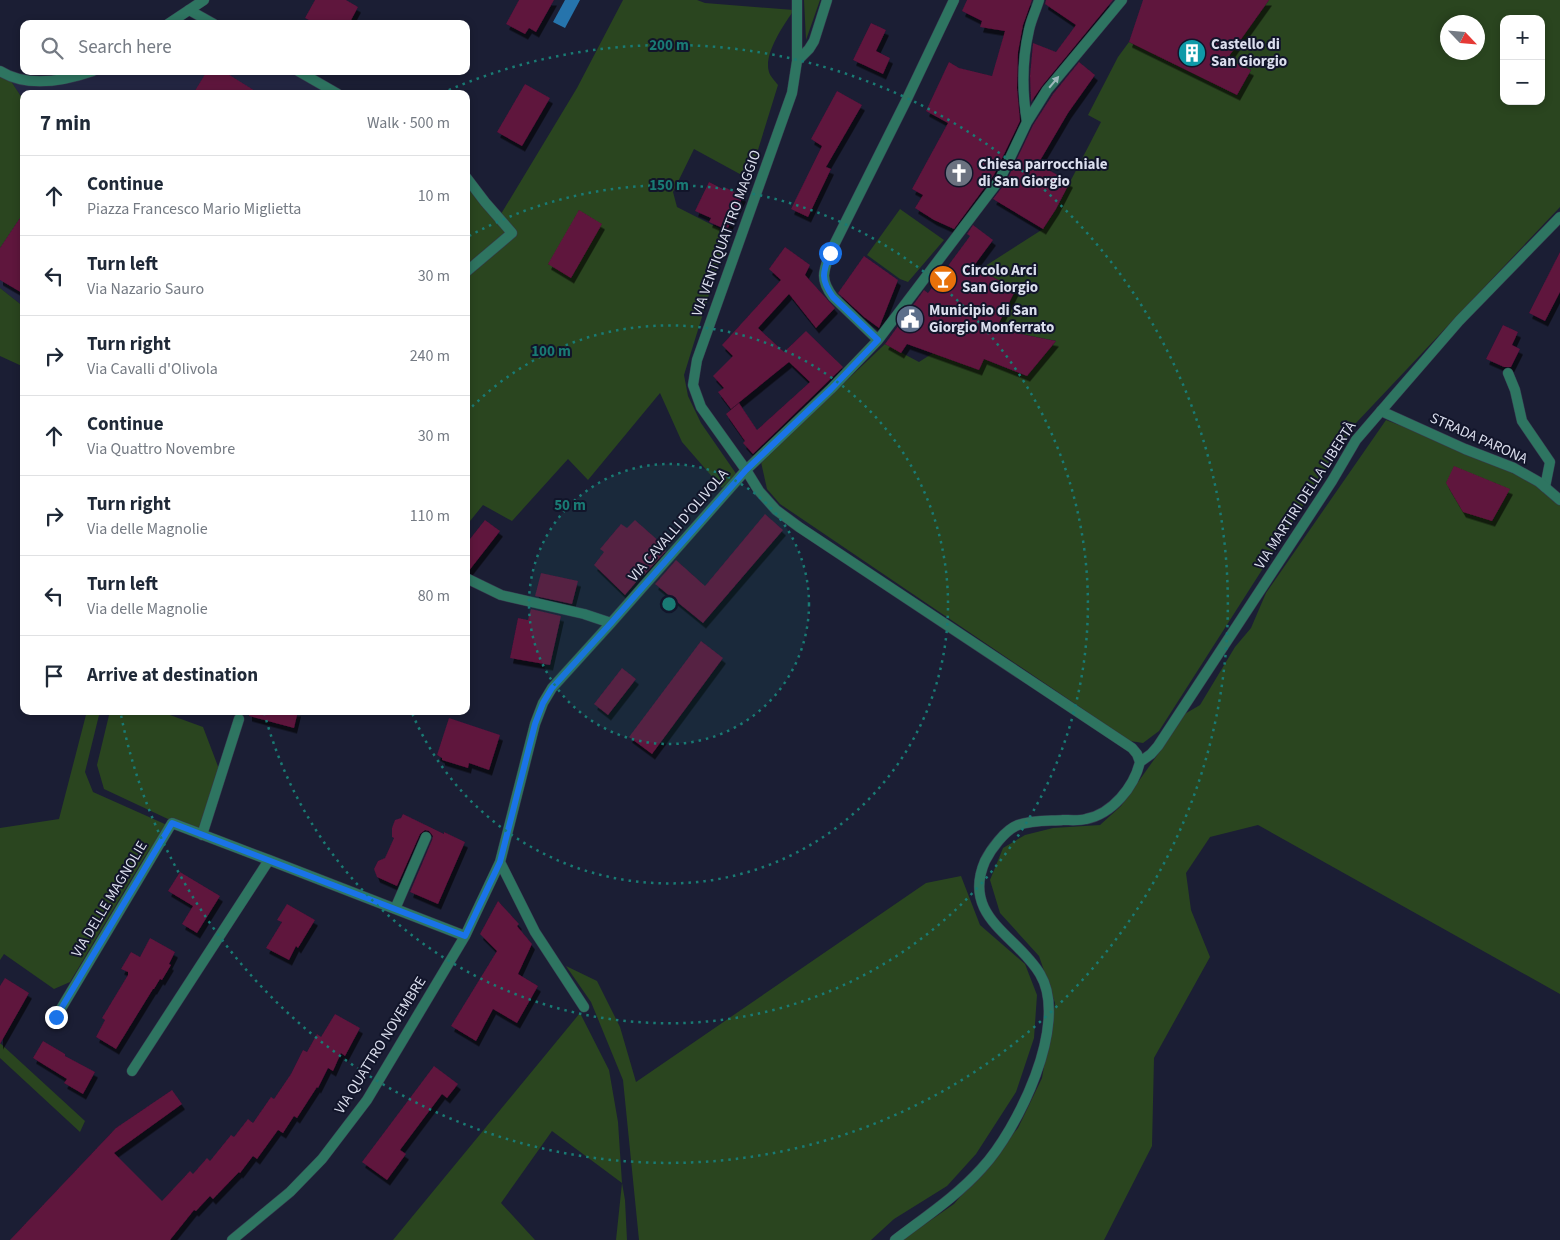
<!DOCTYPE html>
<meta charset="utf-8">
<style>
body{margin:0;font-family:"Source Sans 3",sans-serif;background:#f2f2f3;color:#1f2937}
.controls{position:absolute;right:15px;top:15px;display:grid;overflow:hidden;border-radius:10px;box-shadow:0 2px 8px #0003}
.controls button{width:45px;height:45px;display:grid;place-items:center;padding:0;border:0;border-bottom:1px solid #e0e1e3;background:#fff;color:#1f2937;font:25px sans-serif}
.compass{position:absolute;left:1440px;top:15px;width:45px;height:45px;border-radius:50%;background:#fff;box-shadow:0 2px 8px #0003;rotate:116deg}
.stop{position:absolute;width:15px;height:15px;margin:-11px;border:4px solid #1a73e8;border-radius:50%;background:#fff}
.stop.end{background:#1a73e8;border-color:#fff;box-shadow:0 1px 5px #0008}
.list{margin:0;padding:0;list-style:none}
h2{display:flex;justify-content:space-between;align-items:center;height:65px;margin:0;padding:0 20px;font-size:21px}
h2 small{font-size:16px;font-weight:400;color:#747a83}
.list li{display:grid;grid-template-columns:32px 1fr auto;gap:15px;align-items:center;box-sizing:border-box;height:80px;padding:0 20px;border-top:1px solid #e0e1e3}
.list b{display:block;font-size:19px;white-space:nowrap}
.list p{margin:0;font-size:16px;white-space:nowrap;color:#747a83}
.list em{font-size:16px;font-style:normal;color:#747a83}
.icon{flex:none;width:28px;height:28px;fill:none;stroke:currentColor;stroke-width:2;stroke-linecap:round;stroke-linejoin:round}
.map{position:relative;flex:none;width:1560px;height:1240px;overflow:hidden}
.search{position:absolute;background:#fff;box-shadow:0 2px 8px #0003;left:20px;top:20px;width:450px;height:55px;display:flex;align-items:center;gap:12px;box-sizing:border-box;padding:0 18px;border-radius:10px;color:#747a83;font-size:19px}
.panel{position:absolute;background:#fff;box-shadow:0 2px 8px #0003;left:20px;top:90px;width:450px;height:625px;border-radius:10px}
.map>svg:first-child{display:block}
.built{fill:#232642}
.green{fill:#2a451f;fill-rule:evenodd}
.water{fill:#2674ac}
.building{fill:#5f133c;filter:url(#shadow)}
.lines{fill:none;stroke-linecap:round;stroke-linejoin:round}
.service-casing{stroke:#36394e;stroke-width:11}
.minor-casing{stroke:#36394e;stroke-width:11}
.tertiary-casing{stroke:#36394e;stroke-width:11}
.service{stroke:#2e7561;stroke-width:10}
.minor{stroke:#2e7561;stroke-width:10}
.tertiary{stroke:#2e7561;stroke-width:10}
.oneway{fill:#9eb9bc}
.route{stroke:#1a73e8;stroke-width:6}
.ring{fill:none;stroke:#197b74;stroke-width:2.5;stroke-dasharray:2.5 5}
.labels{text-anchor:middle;stroke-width:4;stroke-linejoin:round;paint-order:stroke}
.poi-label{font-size:15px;font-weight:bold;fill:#dbdeed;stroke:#12152a;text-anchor:start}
.street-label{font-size:15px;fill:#dbdeed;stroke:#12152a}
.centre{fill:#197b74;stroke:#12152a;stroke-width:2.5}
.ring-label{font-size:15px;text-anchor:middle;font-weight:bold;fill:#197b74;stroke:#12152a;stroke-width:4;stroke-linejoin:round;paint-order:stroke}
</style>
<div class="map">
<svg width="1560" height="1240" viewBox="0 0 1560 1240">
<defs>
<filter id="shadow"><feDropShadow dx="3" dy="5.5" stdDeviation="0" flood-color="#0009"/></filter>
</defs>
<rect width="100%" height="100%" fill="#1b1e34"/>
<path class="built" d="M96 71H298L329 94H24V101L7 75 41 82Z
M24 210V307L0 288V245Z"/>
<path class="green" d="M623 0H697L705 3 794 10C785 23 763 54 769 72 770 76 775 81 778 85L749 179 694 149 673 192 677 207 728 233 684 375 688 396 701 423 737 475 722 488 682 442 660 393 588 480 568 459 512 521 483 505 466 526V176L501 214 577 88Z
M804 0H820L806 40Z
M1269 0H1560V207L1356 423 1159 731 1143 743 1130 741 780 504 767 489 761 462 885 344 919 362 933 353 979 370 984 359 1027 376 1056 341 996 329 1016 289 979 270 1043 229 1056 209 1101 122 1088 115 1118 57 1129 42 1237 95 1251 70 1227 59ZM1504 19H1541V101H1504ZM1448 22H1478V52H1448Z
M0 71 7 75 24 101V212L0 248Z
M900 209 944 240 908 282 900 279 867 255Z
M0 288 24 307V367L0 356Z
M1386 420 1514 468 1560 500V994L1258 825 1210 837 1186 873 1191 910 1210 957 1154 1058 1152 1146 1104 1240H902L954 1204 1018 1128 1042 1078 1055 1003 1039 956 1000 913 990 880 1003 848 1025 835 1053 828 1100 825 1121 806 1163 747 1183 715 1200 705 1235 647 1251 628 1266 593Z
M87 711H100L85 772 93 792 167 825 144 858 70 982 54 989 4 954 0 960V828L59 819Z
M110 711H159L203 727 219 769 202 835 104 789 97 765Z
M961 876 980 925 1025 964 1037 995 1034 1038 1016 1092 976 1154 947 1186 894 1219 871 1240H639L623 1080 591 1002 566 966 597 981 620 1027 636 1082 926 883Z
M580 1013 609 1070 618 1122 622 1183 625 1200 627 1240H616L622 1183 552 1131 501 1203 535 1240H393Z
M0 1043 85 1121 80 1132 0 1058Z"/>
<path class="water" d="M565 0H580L565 28 553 22Z"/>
<path class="building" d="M315 0H346L358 7 349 24H316L305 18Z
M519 0H554L536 32 529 28 525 34 506 24Z
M967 0H1032L1023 25 1018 52 1017 88 1020 121 994 175 954 229 934 220 915 208 923 195 912 189 948 123 926 111 949 62 959 68 992 76 1005 31 980 27 982 21 962 11Z
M1046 0H1113L1042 86 1031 102 1030 76 1033 43 1056 52 1076 25 1045 4Z
M1143 0H1269L1227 59 1251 70 1237 95 1129 42Z
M871 23 886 30 876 51 890 58 883 74 853 60Z
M1079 62 1095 75 1068 113 1038 164 1070 182 1056 209 1043 229 993 199 1006 182 1033 125 1053 94Z
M207 71H223L260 94H193Z
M525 84 550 98 522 146 497 132Z
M837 91 862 105 826 167 831 169 808 217 791 209 822 146 811 139Z
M709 182 723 189 724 187 743 196 727 230 709 222 711 218 695 211Z
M579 210 602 224 571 278 548 264Z
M24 212V294L0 280V248Z
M973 225 993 240 973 267 1016 289 996 329 1056 341 1027 376 984 359 979 370 907 344 901 353 885 344 924 290 928 293 970 236 967 234Z
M785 247 810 265 805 275 835 308 816 328 789 294 758 328 784 352 806 331 843 367 753 454 743 443 745 441 726 414 739 403 757 430 810 382 789 362 731 409 718 392 724 388 713 376 733 356 722 345 781 280 769 269Z
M1560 252V292L1545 321 1529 313Z
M864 256 898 280 879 328 864 317 838 293Z
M1503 325 1518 332 1512 345 1520 349 1511 367H1504L1486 359Z
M1454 466 1510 489 1492 521 1463 512 1446 483Z
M765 514 783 530 703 623 655 584 676 560 705 586Z
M485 520 500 531 468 572 466 571V544Z
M635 520 661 543 659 545 666 551 644 575 643 574 625 595 594 565 604 552 600 549 621 524 627 528Z
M541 573 578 581 572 604 535 596Z
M531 609 561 616 550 665 510 658 518 618 528 620Z
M701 641 723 658 652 754 629 737Z
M622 668 636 679 608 715 594 704Z
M249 711H298L294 728 249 716Z
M449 718 500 735 489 770 469 763 468 768 442 760V758L437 755Z
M403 814 444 834V832L465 842 438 904 410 892 432 840 433 836 429 831 425 830 420 834 397 886 377 877 374 869 378 861 385 858 394 838 392 837V828L395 820 401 818Z
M180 872 220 896 197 933 182 924 193 906 168 891Z
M498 901 519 924 517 926 532 944 518 974 538 986 517 1023 493 1009 476 1041 451 1026 497 951 480 934Z
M287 904 315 920 298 948 296 946 289 960 266 948 282 922 277 920Z
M150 938 175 952 169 964 171 965 162 980 160 979 154 989H153L116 1049 96 1037 105 1020 102 1018 128 975V972L121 969 131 952 140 957Z
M5 978 29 993 0 1044V986Z
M335 1014 360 1028 345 1056 341 1053 333 1071 328 1068 318 1088 317 1087 297 1118 294 1116 283 1133 278 1130 257 1159 253 1156 240 1173 239 1172 213 1199 210 1196 196 1211 194 1210 170 1240H10L116 1128 172 1090 182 1104 114 1153 162 1201 190 1171 193 1174 207 1158 210 1161 231 1135 234 1137 248 1119 253 1123 271 1097 274 1099 291 1074 303 1050 307 1052 317 1034 321 1037Z
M43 1041 65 1054V1056L95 1072 83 1094 64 1083 67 1079 33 1058Z
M434 1066 458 1084 447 1098 442 1094 400 1150 406 1154 387 1180 362 1162Z"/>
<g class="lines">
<defs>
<path id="service" d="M1508 373 1515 390 1522 421 1550 462 1545 487"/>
<path id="minor" d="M189 10 214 24
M298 71 338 94
M1027 122C1022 92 1022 60 1029 30 1031 20 1036 10 1039 0
M466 177 485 202 512 233 466 272
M878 340 833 297C820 280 823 272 830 253L905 103 954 0
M1381 411 1465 449 1514 468 1539 482 1560 500
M466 578 501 595 584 614 611 623
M202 835 239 719
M500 862 535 932 584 1007
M395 909 426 837
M56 1017 172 823 269 860
M132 1071 269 860 465 936
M232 1240 290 1192 322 1159 367 1100 465 936 500 862 535 724 543 703 552 688 611 623 746 470 831 389 878 340 1000 179 1027 122 1047 90 1122 0"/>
<path id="tertiary" d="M827 0 814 41 809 49 797 61 792 93 697 360 693 385 701 407 746 470 759 491 776 510 799 527 1132 748 1137 754 1140 762
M168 24 204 0
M797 61V0
M0 71C27 88 64 81 93 71
M1140 762 1151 754 1158 746 1332 481 1356 440 1381 411 1459 321 1560 217
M895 1240C925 1217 957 1196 982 1168 1017 1130 1070 1024 1040 974 1017 935 961 917 985 861 991 849 1005 830 1018 825 1032 820 1049 821 1063 820 1070 820 1079 821 1086 819 1112 814 1134 787 1140 762"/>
</defs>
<use href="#service" class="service-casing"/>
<use href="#minor" class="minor-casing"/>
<use href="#tertiary" class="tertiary-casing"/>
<use href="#service" class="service"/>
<use href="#minor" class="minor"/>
<use href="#tertiary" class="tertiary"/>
</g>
<defs><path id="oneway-solid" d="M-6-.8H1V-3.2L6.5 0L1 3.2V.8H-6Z" transform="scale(1.25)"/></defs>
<use class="oneway" href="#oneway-solid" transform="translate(1054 82) rotate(-50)"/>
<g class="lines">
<path class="route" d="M56 1017 172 823 465 936 500 862 535 724 543 703 552 688 611 623 746 470 831 389 878 340 833 297C820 279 823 272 830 253"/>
</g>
<circle cx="669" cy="604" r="140" fill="#197b74" fill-opacity=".12"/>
<g class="ring">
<circle cx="669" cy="604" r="140"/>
<path d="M467 412A279 279 0 1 1 412 713"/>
<path d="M469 236A419 419 0 1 1 264 712"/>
<path d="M442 93A559 559 0 1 1 121 715"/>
</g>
<defs>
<symbol id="building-disc" viewBox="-11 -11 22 22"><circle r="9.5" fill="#0f9aa8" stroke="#12152a"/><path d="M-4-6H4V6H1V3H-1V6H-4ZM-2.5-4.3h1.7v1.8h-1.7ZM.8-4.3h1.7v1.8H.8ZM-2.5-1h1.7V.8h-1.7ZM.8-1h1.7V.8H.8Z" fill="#fff"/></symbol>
<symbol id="church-disc" viewBox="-11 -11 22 22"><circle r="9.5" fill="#6b7280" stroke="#12152a"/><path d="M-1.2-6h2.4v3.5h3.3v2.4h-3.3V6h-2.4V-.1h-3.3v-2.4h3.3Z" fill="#fff"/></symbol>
<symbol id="bar-disc" viewBox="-11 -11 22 22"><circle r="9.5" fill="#e8710a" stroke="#12152a"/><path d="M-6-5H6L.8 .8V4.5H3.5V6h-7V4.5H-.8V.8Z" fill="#fff"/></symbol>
<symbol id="civic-disc" viewBox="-11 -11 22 22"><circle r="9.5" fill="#5c6f8a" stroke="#12152a"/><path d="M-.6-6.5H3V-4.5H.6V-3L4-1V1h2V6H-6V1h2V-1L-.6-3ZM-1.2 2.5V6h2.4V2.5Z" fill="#fff"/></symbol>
</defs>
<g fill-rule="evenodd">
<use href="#building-disc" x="1176" y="37" width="32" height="32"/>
<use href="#church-disc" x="943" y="157" width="32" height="32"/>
<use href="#bar-disc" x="927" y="263" width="32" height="32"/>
<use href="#civic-disc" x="894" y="303" width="32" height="32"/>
</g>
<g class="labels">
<g class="poi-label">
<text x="1211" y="49">Castello di<tspan x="1211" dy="17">San Giorgio</tspan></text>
<text x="978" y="169">Chiesa parrocchiale<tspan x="978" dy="17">di San Giorgio</tspan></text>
<text x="962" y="275">Circolo Arci<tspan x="962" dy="17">San Giorgio</tspan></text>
<text x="929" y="315">Municipio di San<tspan x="929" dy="17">Giorgio Monferrato</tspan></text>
</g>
<g class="street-label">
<text transform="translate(726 233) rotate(-70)" y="5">VIA VENTIQUATTRO MAGGIO</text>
<text transform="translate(1479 438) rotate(24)" y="5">STRADA PARONA</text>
<text transform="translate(1305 495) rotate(-57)" y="5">VIA MARTIRI DELLA LIBERTÀ</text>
<text transform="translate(678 525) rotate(-49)" y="5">VIA CAVALLI D'OLIVOLA</text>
<text transform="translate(109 899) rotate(-59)" y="5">VIA DELLE MAGNOLIE</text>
<text transform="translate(380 1045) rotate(-58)" y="5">VIA QUATTRO NOVEMBRE</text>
</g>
</g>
<circle cx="669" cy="604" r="8" class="centre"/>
<g class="ring-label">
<text x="669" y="50">200 m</text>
<text x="669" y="190">150 m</text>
<text x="551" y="356">100 m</text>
<text x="570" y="510">50 m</text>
</g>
</svg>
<div class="controls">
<button>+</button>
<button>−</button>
</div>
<svg class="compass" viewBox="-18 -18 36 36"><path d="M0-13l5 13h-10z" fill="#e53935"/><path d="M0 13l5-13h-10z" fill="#747a83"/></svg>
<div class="stop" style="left:830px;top:253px"></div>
<div class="stop end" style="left:56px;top:1017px"></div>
<div class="search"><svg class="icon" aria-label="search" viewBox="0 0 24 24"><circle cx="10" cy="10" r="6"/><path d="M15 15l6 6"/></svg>Search here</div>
<section class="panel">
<h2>7 min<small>Walk · 500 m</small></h2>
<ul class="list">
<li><svg class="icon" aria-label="ahead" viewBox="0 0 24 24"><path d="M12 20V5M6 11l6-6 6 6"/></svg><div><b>Continue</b><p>Piazza Francesco Mario Miglietta</p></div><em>10 m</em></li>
<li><svg class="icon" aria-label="left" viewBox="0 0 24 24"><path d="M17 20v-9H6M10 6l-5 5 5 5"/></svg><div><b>Turn left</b><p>Via Nazario Sauro</p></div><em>30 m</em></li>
<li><svg class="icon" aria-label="right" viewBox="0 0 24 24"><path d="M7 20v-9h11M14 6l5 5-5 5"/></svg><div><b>Turn right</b><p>Via Cavalli d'Olivola</p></div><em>240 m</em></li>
<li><svg class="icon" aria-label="ahead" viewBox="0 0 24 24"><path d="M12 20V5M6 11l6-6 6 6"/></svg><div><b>Continue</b><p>Via Quattro Novembre</p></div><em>30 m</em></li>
<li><svg class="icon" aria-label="right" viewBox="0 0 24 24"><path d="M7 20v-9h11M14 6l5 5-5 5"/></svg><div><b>Turn right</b><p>Via delle Magnolie</p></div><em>110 m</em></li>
<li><svg class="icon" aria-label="left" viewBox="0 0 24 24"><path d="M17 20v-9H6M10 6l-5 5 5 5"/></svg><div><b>Turn left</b><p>Via delle Magnolie</p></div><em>80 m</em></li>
<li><svg class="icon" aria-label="arrive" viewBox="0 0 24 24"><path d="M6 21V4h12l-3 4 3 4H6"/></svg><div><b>Arrive at destination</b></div></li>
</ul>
</section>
</div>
